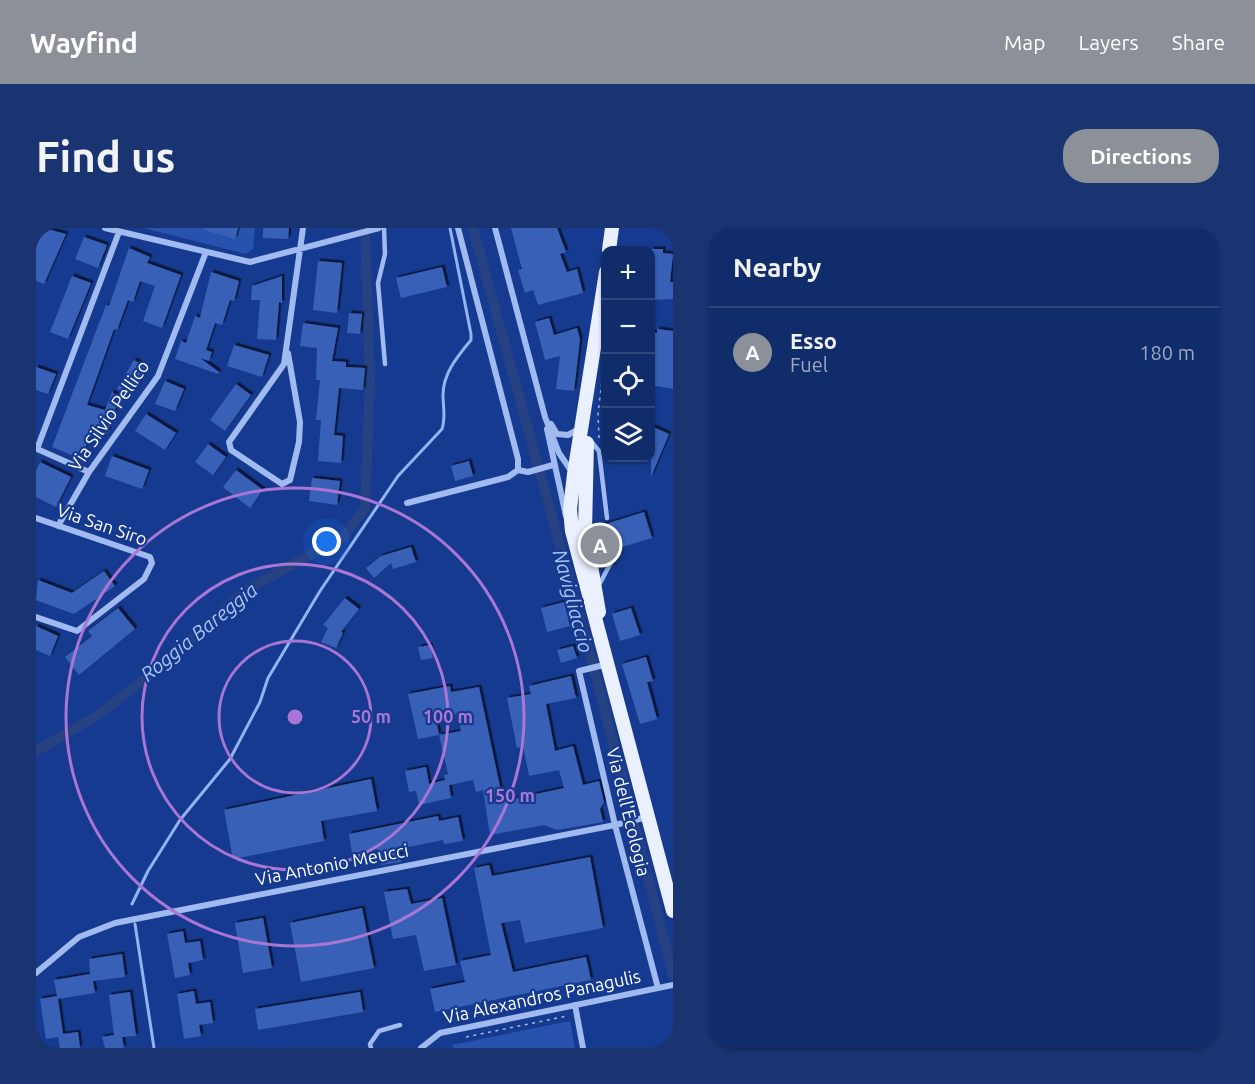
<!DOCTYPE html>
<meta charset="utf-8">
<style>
body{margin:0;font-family:Ubuntu,sans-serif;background:#193471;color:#f1f3f6}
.controls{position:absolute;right:18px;top:18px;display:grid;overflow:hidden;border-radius:12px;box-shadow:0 2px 4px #0004}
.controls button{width:54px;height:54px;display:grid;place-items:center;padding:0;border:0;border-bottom:2px solid #30487e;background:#102c6b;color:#f1f3f6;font:30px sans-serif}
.you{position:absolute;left:291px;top:314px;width:21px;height:21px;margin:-15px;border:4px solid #fff;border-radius:50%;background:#1a73e8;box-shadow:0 0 0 9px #1a73e833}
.badge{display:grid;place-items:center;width:39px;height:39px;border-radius:50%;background:#8c9099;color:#fff;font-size:20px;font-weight:700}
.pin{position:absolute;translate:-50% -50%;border:3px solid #fff;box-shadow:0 2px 6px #0006}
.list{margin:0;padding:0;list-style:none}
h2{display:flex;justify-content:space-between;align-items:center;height:78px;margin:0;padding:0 24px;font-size:26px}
h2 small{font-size:20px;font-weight:400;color:#9ca7c1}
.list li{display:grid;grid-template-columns:39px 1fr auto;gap:18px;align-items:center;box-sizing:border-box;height:90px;padding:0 24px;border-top:2px solid #30487e}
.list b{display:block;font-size:22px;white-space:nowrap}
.list p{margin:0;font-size:20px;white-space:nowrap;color:#9ca7c1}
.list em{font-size:20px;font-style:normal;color:#9ca7c1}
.icon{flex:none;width:33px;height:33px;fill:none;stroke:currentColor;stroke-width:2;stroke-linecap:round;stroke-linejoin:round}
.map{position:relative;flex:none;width:637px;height:820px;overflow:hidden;border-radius:24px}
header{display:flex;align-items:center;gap:36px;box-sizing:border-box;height:84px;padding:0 30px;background:#8c9099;color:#fff}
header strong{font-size:28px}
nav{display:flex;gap:33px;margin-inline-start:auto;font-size:21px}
.intro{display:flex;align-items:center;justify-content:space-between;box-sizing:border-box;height:144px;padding:0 36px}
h1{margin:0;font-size:42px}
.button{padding:15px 27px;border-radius:24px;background:#8c9099;color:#fff;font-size:21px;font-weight:700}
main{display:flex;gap:36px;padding:0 36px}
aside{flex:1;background:#102c6b;border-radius:24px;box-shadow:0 2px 4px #0004}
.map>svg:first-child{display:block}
.green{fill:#2752ae}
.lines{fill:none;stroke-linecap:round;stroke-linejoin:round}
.stream{stroke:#93b3f3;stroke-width:3}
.canal{stroke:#274282;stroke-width:10}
.building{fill:#3960b6;filter:url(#shadow)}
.path{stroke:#a1baf0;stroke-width:1.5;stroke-dasharray:3 4.5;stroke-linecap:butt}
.service{stroke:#a1baf0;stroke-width:4.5}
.minor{stroke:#a1baf0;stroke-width:6}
.primary{stroke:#eaf0ff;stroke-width:14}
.ring{fill:none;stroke:#a976d5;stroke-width:3}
.labels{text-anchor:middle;stroke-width:4.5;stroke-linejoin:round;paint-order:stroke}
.street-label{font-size:18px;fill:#fff;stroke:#153a8f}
.water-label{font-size:20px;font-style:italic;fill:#adc5f7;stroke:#153a8f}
.centre{fill:#a976d5;stroke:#153a8f;stroke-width:3}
.ring-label{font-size:18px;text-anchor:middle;font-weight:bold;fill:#a976d5;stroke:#153a8f;stroke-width:4.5;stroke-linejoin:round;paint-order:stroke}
</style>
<header>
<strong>Wayfind</strong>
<nav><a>Map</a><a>Layers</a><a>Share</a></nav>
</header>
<div class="intro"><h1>Find us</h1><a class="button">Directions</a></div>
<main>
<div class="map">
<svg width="637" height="820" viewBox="0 0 637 820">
<defs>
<filter id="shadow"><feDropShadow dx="2.5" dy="-2.5" stdDeviation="0" flood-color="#0009"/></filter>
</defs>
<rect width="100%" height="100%" fill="#153a8f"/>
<path class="green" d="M107 0H219L217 21 210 26Z
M534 793 539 820H417L416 817Z"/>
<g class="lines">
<path class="stream" d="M96 676 112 643 144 592 194 531 224 474 232 450 284 363 362 248 406 201C410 189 407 179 407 167 407 145 422 128 435 112V106L414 0
M99 696 118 820"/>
<path class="canal" d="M437 0 562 457 637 747
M0 523 61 488 121 441 210 362 307 309 329 280 334 154 329 0"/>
</g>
<path class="building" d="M7 0 30 6 8 56 0 53V19Z
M169 0H202L199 11 168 2Z
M227 0H253L252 11 227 10Z
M475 0H521L530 24 524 26 531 44 541 41 547 65 502 77 497 62 489 65 482 42 486 41Z
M48 9 71 17 62 40 39 31Z
M93 20 114 29 111 35 145 47 126 100 107 93 119 58 104 53 97 74 92 72 81 102 78 101 51 177 69 182 76 164 83 169 72 205 57 200 45 231 16 219 70 77 73 78Z
M615 21H627V25L637 26 634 54H637V71L615 72Z
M282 33 306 35 301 85 277 82Z
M406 39 411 59 365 70 360 50Z
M175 44 203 53 198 73 194 72 186 97 179 95 170 122 176 124 173 133 164 130 183 144 182 146 139 131 145 113 150 115 159 88 164 90Z
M36 48 55 55 32 111 14 104Z
M246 48V75L243 74 240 112 221 111 224 72H215L216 58Z
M313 85 326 86 324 106 311 105Z
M513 90 518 107 541 100 544 111 538 163 520 161 524 128 509 132 499 94Z
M267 95 302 100 296 133 310 134V139L329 140 327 162 303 160 298 207 307 208 305 235 282 233 285 192H280L284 152H280L281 120 264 118Z
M621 101 637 103V161L615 157V104L621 105Z
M198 117 233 127 226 149 191 138Z
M98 132 112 140 103 157 98 154 94 166 81 161Z
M0 139 20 146 12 166 0 162Z
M129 153 148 161 139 183 119 176Z
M200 156 215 167 189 203 174 192Z
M110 186 140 205 129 222 99 203Z
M615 198 633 206 615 249Z
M172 216 190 229 177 247 159 234Z
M76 228 113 242 106 261 69 248Z
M433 233 437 248 419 253 415 238Z
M4 234 35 249 20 279 0 269V243Z
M200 242 227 262 214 280 187 259Z
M276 250 304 253 301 277 273 273Z
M608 284 616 310 567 325 560 299Z
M375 319 380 334 357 341 355 335 338 350 330 340 345 328Z
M68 343 79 358 38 386 0 372 2 352 36 365Z
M309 370 323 381 305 404 307 405 300 420 285 414 292 400 287 397Z
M528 374 534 398 511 404 505 380Z
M82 380 99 401 43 447 29 429 56 408 52 403Z
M595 380 604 407 584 413 576 386Z
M0 398 22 408 14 428 0 422Z
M394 417 397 430 385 432 382 419Z
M537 418 541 430 525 435 521 422Z
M610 429 617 453 611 454 621 491 604 496 586 436Z
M535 448 540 470 510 476 519 523 537 518 547 557 563 553 568 574 564 581 567 594 521 602 508 597 454 607 447 562 440 564 437 552 413 557 415 570 383 577 380 563 373 564 369 543 390 539 393 556 409 552 408 547 412 546 403 507 425 503 421 486 400 491 403 507 382 511 372 466 414 458 415 464 443 459 467 573 528 560 523 542 493 548 487 518 481 520 471 470 495 466 493 458Z
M335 551 341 583 285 593 288 613 197 631 188 582Z
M402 588 403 593 422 589 427 613 408 616 407 612 363 621 365 634 345 637 342 621 316 625 313 606Z
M554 629 567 700 489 715 484 692 465 695 477 744 550 729 555 752 399 784 394 761 429 754 424 733 455 727 438 640 453 637 456 648Z
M371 661 375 676 406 670 420 737 388 743 380 707 357 711 348 664Z
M326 680 338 740 265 754 254 695Z
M227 690 236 740 207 745 199 695Z
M147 703 149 715 164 713 167 732 152 735 154 747 139 750 131 706Z
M86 726 89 749 57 753 59 765 22 771 27 806 42 804 44 820H24L22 809 10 811 4 771 21 768 18 752 54 746 53 731Z
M158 763 160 776 174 774 177 795 163 797 165 808 148 811 141 766Z
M94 764 100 808 86 809 88 820H69L66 809 78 807 73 767Z
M324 764 327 784 222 802 219 781Z"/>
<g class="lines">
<path class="path" d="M563 210 562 186 566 152
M430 809 531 788"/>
<path class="service" d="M348 0 349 26 342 55 349 136
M554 212 563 223 571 290
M563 357 580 325
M335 820 334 816 343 803 364 797"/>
<path class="minor" d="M69 0 214 34 343 0
M459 0 509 189 523 225 536 244
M252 125 264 194 263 214 254 252 246 256 195 222 193 214 248 136 267 0
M515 196 521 206 532 207 543 201
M511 201 530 288
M482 242 492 244 517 237
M53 244 1 221 83 4
M371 275 472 249 482 242V231L422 0
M0 290 114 329 116 335 108 351 41 403 0 389
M22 298 53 244 122 148 170 24
M572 436 543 443 579 597 622 760
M0 745 43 709 79 695 579 597 611 589
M539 777 547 820
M385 820 404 805 637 757"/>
<path class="primary" d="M573 22 576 0
M570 44 538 246 534 281 536 303 637 683
M551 215 549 303 563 384"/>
</g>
<g class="ring">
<circle cx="259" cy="489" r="76"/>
<circle cx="259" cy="489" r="153"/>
<circle cx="259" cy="489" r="229"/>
</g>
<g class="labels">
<g class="street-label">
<text transform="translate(73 188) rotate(-56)" y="6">Via Silvio Pellico</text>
<text transform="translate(66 297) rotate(19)" y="6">Via San Siro</text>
<text transform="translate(592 584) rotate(76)" y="6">Via dell'Ecologia</text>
<text transform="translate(296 637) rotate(-11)" y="6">Via Antonio Meucci</text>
<text transform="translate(506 769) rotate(-12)" y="6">Via Alexandros Panagulis</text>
</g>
<g class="water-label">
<text transform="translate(537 373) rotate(75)" y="7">Navigliaccio</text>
<text transform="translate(163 404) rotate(-39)" y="7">Roggia Bareggia</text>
</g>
</g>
<circle cx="259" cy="489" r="9" class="centre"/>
<g class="ring-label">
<text x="335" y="495">50 m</text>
<text x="412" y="495">100 m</text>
<text x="474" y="574">150 m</text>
</g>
</svg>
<div class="controls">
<button>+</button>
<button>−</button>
<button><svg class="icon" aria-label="locate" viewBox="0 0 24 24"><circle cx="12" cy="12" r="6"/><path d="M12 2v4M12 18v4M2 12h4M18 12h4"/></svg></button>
<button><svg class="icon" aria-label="layers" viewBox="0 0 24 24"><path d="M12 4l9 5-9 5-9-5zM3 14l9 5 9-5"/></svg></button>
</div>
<div class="you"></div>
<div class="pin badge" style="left:564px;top:317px">A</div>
</div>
<aside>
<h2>Nearby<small></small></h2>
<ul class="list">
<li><span class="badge">A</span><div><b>Esso</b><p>Fuel</p></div><em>180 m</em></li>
</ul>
</aside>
</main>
